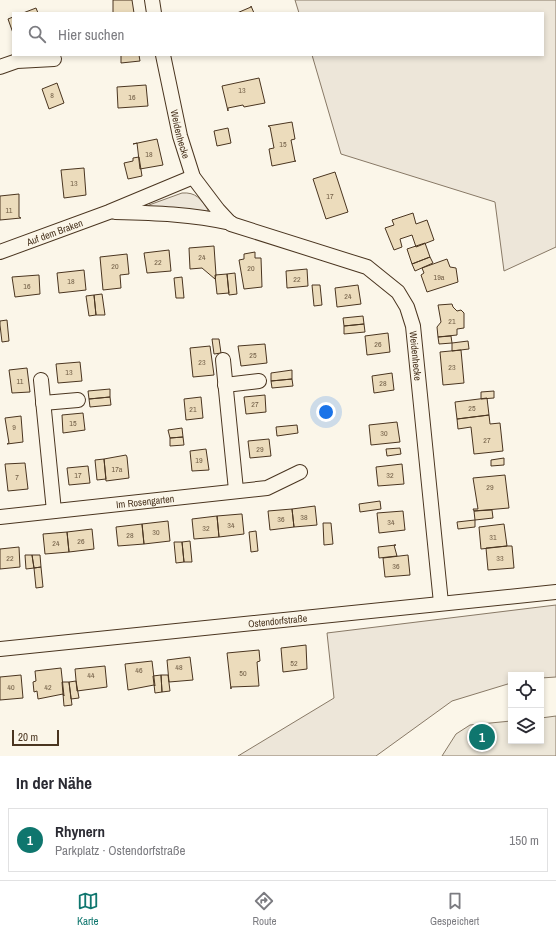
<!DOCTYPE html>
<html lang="de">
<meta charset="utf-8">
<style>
body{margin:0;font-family:"Archivo Narrow",sans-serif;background:#f7f7f7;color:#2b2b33}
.controls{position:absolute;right:12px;bottom:12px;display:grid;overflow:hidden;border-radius:0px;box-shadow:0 2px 6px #0003}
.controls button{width:36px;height:36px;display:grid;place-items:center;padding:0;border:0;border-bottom:1px solid #e1e1e2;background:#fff;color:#2b2b33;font:20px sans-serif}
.scale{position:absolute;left:12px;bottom:10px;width:47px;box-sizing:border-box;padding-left:4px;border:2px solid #4a3520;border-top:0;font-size:11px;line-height:14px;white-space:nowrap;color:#4a3520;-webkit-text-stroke:3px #fbf6e9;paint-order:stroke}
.you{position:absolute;left:326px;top:412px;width:14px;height:14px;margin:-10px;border:3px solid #fff;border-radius:50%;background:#1a73e8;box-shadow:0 0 0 6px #1a73e833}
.badge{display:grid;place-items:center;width:26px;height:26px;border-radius:50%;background:#0f766e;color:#fff;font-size:13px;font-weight:700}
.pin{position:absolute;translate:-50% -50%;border:2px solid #fff;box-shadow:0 1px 4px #0006}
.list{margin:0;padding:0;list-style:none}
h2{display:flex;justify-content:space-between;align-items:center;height:52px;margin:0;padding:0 16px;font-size:17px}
h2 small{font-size:13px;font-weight:400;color:#7c7c81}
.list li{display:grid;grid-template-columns:26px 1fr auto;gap:12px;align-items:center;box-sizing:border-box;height:64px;margin:0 8px 8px;padding:0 8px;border:1px solid #e1e1e2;border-radius:0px}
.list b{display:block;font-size:15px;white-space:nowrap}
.list p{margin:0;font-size:13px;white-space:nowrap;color:#7c7c81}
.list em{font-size:13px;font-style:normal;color:#7c7c81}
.icon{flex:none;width:22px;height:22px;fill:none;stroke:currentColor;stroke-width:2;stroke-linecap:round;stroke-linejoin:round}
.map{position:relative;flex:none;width:556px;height:756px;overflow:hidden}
.search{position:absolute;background:#fff;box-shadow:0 2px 6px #0003;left:12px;right:12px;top:12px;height:44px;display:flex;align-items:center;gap:10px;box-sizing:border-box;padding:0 14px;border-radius:0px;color:#7c7c81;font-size:15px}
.sheet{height:124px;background:#fff}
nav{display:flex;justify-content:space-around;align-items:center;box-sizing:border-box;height:56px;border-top:1px solid #e1e1e2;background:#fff;font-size:11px;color:#7c7c81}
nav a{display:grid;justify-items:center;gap:2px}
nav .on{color:#0f766e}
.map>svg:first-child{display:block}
.green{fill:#ede6d9;stroke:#887966}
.parking{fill:#ede7d9;stroke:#887966}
.building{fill:#ecdcbc;stroke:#4a3520}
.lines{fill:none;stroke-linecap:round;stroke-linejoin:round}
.street-casing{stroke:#4a3520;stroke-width:16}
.street{stroke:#fbf6e9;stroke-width:14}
.labels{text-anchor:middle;stroke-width:3;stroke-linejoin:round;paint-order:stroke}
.number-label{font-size:8px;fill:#725f47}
.street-label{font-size:10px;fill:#4a3520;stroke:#fbf6e9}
</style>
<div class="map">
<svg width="556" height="756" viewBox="0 0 556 756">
<rect width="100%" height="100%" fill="#fbf6e9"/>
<path class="green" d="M295 0H556V247L504 271 495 202 341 154 312 55H543V13H299Z
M182 193C196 192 201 199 208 210L207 213 148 207 149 205Z
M556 605V677L541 678V675H511V683L452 701 376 756H238L334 698 327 633Z"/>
<path class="parking" d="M556 716V756H442L456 734 470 725 511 721V741H541V718Z"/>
<path class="building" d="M113 0H132L134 13H113Z
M251 6 254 13H237L251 7Z
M36 8 38 13H23Z
M13 17V33L8 19Z
M121 55H139L140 61 121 63Z
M259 78 265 103 244 107 243 105 228 108V111L222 86Z
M57 83 64 103 49 109 42 89Z
M146 85 148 106 118 108 117 87Z
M292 122 295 139 291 140 295 161H296L272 166 269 149 274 148 270 127 268 126Z
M228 128 231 143 217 146 214 131Z
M157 139 163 165 140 169 137 143 133 144Z
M139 157 142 176 128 179 124 163 133 161V158Z
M84 168 86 195 64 198 61 170Z
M335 172 348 212 326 219 313 179Z
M19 194V217L21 218 0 220V196Z
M413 213 416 224 427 220 434 240 416 247 412 235 400 239 402 247 394 250 385 228 394 225 392 220Z
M425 243 430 257 412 264 407 249Z
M214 246 216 275 215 279 202 268 190 269 189 248Z
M169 250 171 271 147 273 144 253Z
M255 252V258H261L262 287 244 289 239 260 244 259V254Z
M127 254 129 274 120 275 121 288 103 290 100 257Z
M430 257 433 263 415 271 412 264Z
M447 259 450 267 456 268 458 282 427 292 421 275 424 273 422 268Z
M307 269 308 286 287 288 286 271Z
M84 270 86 290 59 293 57 273Z
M235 273 237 294 229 295 227 274Z
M227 274 229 293 217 294 215 275Z
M39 275 40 294 15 297 12 277Z
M182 277 184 298H176L174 278Z
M312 285H320L322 305 314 306Z
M358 285 361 304 337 307 335 288Z
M102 294 105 315H96L94 295Z
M94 295 96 315 89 316 86 296Z
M452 304 453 307 457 311 461 310 464 313V328L457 329V335L438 337 437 327 441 322 438 305Z
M363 316 364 324 344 326 343 318Z
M7 320 9 341 2 342 0 325V321Z
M364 324 365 332 344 334V326Z
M388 333 390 352 367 355 365 336Z
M451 336 452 343 439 344 438 337Z
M212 339H219L221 353 214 354Z
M468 341 469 349 452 351V343Z
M265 344 267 363 241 366 238 346Z
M210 346 214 375 193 377 190 348Z
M461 350 464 383 443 385 440 352Z
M80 362 82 381 58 383 56 364Z
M27 368 30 392 12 393 9 370Z
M292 370V379L271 381V373Z
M392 373 394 390 374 393 372 376Z
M292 379 293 386 272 388 271 381Z
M110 389V397L89 399 88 391Z
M494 391V398L481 399V392Z
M265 395 266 412 246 414 244 397Z
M110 397 111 405 90 407 89 399Z
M201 397 203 418 186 420 184 399Z
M487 398 489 415 457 419 455 402Z
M83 413 85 430 63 433 62 415Z
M489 415 490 424 500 423 503 451 474 454 471 427 458 429 457 419Z
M21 416 23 442 7 444 9 443 5 418Z
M397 422 400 442 371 445 369 425Z
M297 425 298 433 277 436 276 427Z
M182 428 183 437 170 438 168 430Z
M183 437 184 445 170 446V438Z
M269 439 271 456 250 458 248 441Z
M400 448 401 454 387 456 386 449Z
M206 449 209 470 192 471 190 451Z
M126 455 127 457 129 478 106 481 104 459Z
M504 458V465L491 466V460Z
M104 459 106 479 97 480 95 460Z
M25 463 28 489 8 491 5 464Z
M402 464 404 484 378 486 376 467Z
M88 466 90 483 69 485 67 468Z
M505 475 509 508 474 511 473 509H478L473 478Z
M380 501 381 509 360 512 359 504Z
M315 506 317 525 294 527 292 509Z
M292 509 294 527 270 530 268 511Z
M492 510 493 518 475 520 474 511Z
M403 511 405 530 379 533 377 513Z
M241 514H242L244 534 219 537 217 516Z
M217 516 219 537 194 539 192 519Z
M475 520V527L458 529 457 522Z
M168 521 170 541 144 544 142 524Z
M323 523H331L333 544 324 545Z
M142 524 144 544 118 546 116 527Z
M504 524 507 546 481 549 479 527Z
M92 529 94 549 69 552 67 532Z
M256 531 258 551 251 552 249 532Z
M67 532 69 552 45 554 43 534Z
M190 541 192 562H184L182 542Z
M174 542H182L184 562 176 563Z
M394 545 397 556 379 558 378 547 396 545Z
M507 546H512L514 568 488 570 486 548Z
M19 547 20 567 0 569V549Z
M25 555H32L34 568 26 569Z
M32 555H40L41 567 34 568Z
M408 555 410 575 385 577 383 558Z
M41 567 43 587 36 588 34 568Z
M306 645 307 669 283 672 281 648Z
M259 650 260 661 257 662 259 686 231 687V689L227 653Z
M190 657 193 680 169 682 167 660Z
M152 661 155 686 154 685 128 690 125 664Z
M105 666 107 687 77 691 75 669Z
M61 668 64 696 63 694 38 699 37 691 34 692 33 682 36 681 35 671Z
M21 675 23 698 0 700V677Z
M161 675H168L170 691 162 692Z
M161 675 162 692 155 693 153 676Z
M76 681 79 698 71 699 69 682Z
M62 682H69L72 705 64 706Z"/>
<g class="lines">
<defs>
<g id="street">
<path d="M152 0 154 13"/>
<path id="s1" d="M163 55 180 136 193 177 218 210 231 224 367 267 398 292 407 307 413 326 441 603"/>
<path d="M0 67 17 61 54 59"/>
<path d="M115 212C154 213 192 214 231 223"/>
<path id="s2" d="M0 252 109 212 193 177"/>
<path d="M223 360 236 490"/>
<path d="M41 380 54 511"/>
<path d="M225 385 259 381"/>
<path d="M43 403 78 400"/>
<path id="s3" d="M0 517 267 488 300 472"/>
<path id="s4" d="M0 649 556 592"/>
</g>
</defs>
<use href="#street" class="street-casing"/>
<use href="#street" class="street"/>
</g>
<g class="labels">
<g class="number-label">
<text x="242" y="93">13</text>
<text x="52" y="98">8</text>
<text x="132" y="100">16</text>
<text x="283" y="147">15</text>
<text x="149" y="157">18</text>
<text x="74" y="186">13</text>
<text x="330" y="199">17</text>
<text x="9" y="213">11</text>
<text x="202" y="260">24</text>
<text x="158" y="265">22</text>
<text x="115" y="269">20</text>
<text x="251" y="271">20</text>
<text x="439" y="280">19a</text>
<text x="297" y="282">22</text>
<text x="71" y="284">18</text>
<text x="27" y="289">16</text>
<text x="348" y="299">24</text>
<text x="452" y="324">21</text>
<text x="378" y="347">26</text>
<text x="253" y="358">25</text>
<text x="202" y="365">23</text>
<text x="452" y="370">23</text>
<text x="69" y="375">13</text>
<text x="20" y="384">11</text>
<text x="383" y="386">28</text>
<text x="255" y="407">27</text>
<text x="472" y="411">25</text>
<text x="193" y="412">21</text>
<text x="73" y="426">15</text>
<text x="14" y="430">9</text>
<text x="384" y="436">30</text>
<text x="487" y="443">27</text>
<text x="260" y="452">29</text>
<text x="199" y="463">19</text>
<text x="117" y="472">17a</text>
<text x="78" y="478">17</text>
<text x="390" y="478">32</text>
<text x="17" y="480">7</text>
<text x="490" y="490">29</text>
<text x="304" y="520">38</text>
<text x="281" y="522">36</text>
<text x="391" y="525">34</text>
<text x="231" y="528">34</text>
<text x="206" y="531">32</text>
<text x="156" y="535">30</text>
<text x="130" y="538">28</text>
<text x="493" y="540">31</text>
<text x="81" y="544">26</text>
<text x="56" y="546">24</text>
<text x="10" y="561">22</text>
<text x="500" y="561">33</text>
<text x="396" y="569">36</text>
<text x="294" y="666">52</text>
<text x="179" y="670">48</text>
<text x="139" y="673">46</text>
<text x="243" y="676">50</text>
<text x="91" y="678">44</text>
<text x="11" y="690">40</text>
<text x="48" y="690">42</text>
</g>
<g class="street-label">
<text dy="4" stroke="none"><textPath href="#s1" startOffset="81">Weidenhecke</textPath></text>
<text dy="4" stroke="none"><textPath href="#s2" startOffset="58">Auf dem Braken</textPath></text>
<text dy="4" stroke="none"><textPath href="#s1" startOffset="436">Weidenhecke</textPath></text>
<text dy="4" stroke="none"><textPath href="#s3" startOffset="146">Im Rosengarten</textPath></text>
<text dy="4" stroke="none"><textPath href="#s4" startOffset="279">Ostendorfstraße</textPath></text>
</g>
</g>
</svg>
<div class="controls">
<button><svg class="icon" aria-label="locate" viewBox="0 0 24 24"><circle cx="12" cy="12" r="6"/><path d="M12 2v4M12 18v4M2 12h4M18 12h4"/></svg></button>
<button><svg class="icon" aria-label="layers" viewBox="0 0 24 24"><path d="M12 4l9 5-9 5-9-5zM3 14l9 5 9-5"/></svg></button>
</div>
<div class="scale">20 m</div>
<div class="you"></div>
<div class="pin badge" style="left:482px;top:737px">1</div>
<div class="search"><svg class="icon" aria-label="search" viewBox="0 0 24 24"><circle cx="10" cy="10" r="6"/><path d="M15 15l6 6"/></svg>Hier suchen</div>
</div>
<section class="sheet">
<h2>In der Nähe<small></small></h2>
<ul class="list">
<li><span class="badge">1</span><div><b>Rhynern</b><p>Parkplatz · Ostendorfstraße</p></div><em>150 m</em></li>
</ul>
</section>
<nav>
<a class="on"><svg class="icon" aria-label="map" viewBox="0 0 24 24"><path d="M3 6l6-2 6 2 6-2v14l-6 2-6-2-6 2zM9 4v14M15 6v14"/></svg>Karte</a>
<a><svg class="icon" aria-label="directions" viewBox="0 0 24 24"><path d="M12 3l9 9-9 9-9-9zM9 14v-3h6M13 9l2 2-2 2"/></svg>Route</a>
<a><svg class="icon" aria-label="saved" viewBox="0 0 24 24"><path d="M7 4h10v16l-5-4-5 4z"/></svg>Gespeichert</a>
</nav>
